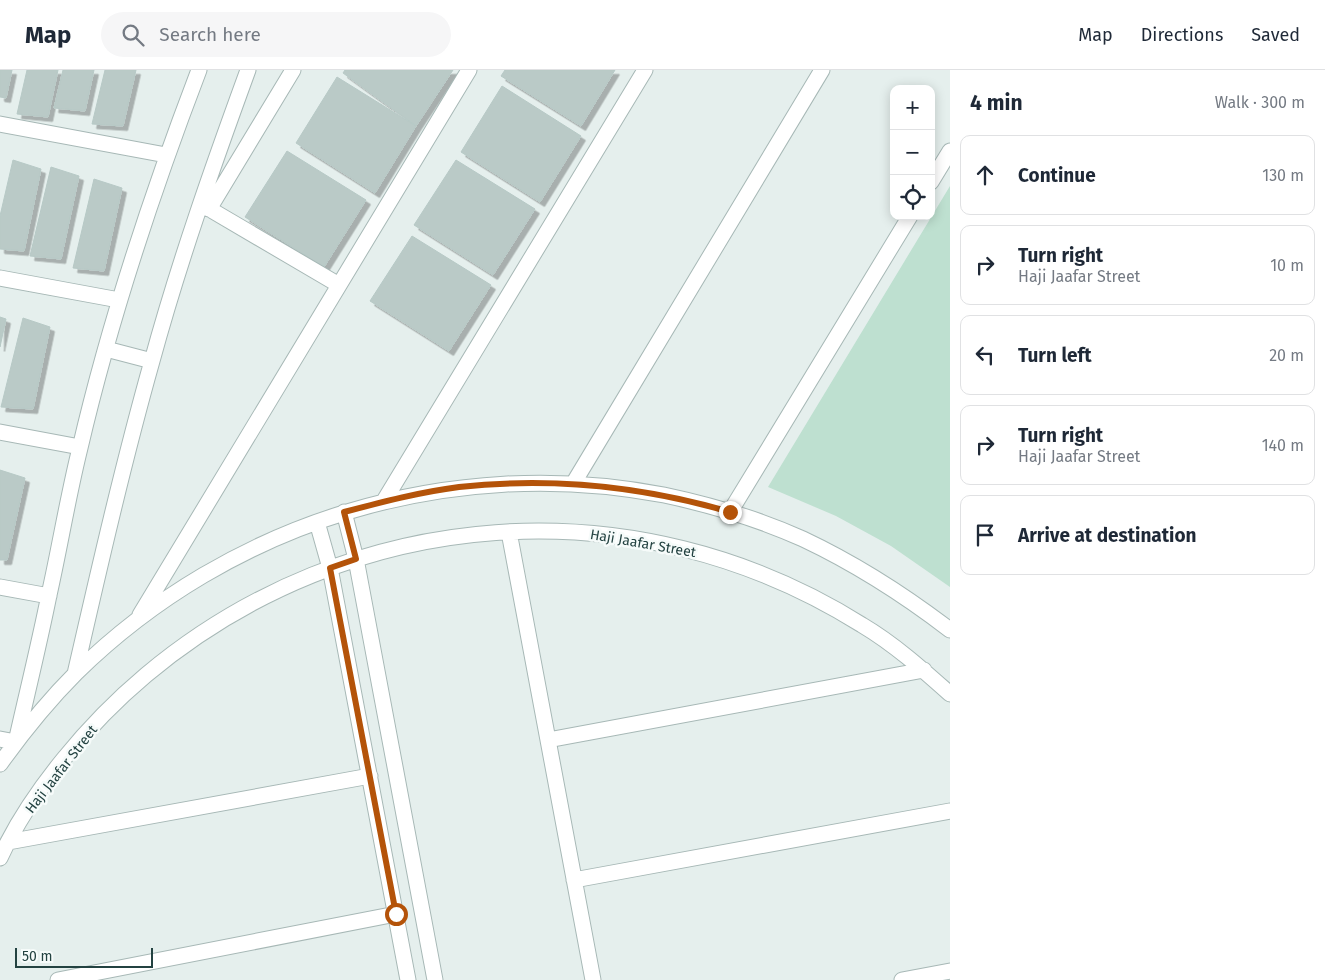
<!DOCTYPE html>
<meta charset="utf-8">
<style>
body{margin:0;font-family:"Fira Sans",sans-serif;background:#f6f6f7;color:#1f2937}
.controls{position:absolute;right:15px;top:15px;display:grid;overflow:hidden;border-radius:10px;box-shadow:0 2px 12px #0003}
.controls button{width:45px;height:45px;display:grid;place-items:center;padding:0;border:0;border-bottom:1px solid #e0e1e3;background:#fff;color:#1f2937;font:25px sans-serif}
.scale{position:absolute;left:15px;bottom:12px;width:138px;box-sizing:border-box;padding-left:5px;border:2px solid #234241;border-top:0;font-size:14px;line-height:18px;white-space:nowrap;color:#234241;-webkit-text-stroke:4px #f6fbfa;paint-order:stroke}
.stop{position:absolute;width:15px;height:15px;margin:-11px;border:4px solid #b45309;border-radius:50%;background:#fff}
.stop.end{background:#b45309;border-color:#fff;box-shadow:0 1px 5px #0008}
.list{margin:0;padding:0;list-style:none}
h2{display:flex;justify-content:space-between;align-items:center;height:65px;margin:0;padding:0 20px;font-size:21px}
h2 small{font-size:16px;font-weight:400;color:#747a83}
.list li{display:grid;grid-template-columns:32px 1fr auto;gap:15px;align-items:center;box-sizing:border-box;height:80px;margin:0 10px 10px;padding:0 10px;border:1px solid #e0e1e3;border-radius:10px}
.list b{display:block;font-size:19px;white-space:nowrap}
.list p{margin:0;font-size:16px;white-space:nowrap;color:#747a83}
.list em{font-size:16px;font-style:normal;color:#747a83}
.icon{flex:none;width:28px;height:28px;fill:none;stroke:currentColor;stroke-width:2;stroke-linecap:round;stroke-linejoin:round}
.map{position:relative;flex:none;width:950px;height:910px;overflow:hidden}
header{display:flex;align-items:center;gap:30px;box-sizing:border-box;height:70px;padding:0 25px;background:#fff;border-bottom:1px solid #e0e1e3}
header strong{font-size:24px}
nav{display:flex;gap:28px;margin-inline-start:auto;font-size:18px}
.search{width:350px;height:45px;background:#f6f6f7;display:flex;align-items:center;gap:12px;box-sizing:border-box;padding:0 18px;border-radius:28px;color:#747a83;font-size:19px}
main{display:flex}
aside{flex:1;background:#fff}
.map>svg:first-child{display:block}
.green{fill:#bee0d0}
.building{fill:#bacac7;stroke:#b7c9c6;filter:url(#shadow)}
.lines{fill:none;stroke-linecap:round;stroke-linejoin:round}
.minor-casing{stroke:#a7b8b6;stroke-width:17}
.minor{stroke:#fff;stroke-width:15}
.route{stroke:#b45309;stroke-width:6}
.labels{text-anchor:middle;stroke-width:5;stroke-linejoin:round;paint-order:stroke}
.street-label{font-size:14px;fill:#234241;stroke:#f6fbfa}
</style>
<header>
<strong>Map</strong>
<div class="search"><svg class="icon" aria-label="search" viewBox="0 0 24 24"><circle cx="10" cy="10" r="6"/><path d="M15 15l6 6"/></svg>Search here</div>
<nav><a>Map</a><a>Directions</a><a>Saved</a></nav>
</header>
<main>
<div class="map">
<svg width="950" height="910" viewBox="0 0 950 910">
<defs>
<filter id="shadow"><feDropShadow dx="4.5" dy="4.5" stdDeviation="0" flood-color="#0004"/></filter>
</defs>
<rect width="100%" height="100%" fill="#e5efed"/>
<path class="green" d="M950 116V517L891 476 836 446 768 417Z"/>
<path class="building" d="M0 0H12L6 28 0 27Z
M27 0H58L48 47 17 44Z
M63 0H94L85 41 54 38Z
M105 0H136L123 56 92 54Z
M345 0H453L416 56 343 3Z
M505 0H615L581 56 501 6Z
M337 7 416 56 375 123 296 73Z
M502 16 581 66 540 132 461 82Z
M287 81 366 130 324 197 245 147Z
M13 90 41 99 24 181 0 179V146Z
M456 90 535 139 493 205 414 155Z
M51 97 79 106 61 189 30 186Z
M94 109 122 118 104 201 73 198Z
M412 166 491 215 449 281 370 231Z
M0 247 6 249 0 277Z
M23 248 50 257 33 339 1 337Z
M0 400 25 408 7 490H0Z"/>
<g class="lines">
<defs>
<path id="minor" d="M0 54 166 85
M931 112 950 81
M201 134 339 215
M209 139 293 0
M0 208 119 230
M106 279 152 291
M0 362 80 377
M573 414 822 0
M384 431 645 0
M344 442 356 489 435 910
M730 442 910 146
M317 452 330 498 408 910
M509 462 593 910
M0 517 49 526
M140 545 469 0
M75 604C99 499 123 394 152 291 179 192 213 96 248 0
M0 669 16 672C27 623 39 575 49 525 60 476 68 426 80 378 110 249 152 123 199 0
M548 670 924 600
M0 694C23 662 48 631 76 603 231 451 451 384 664 425 711 435 759 449 803 469 856 494 903 524 950 560
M8 772 370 706
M0 788C31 721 90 652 146 605 350 434 636 413 862 555 894 574 922 599 950 624
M574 810 950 741
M58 910 396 844
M902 910 950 901"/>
</defs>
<use href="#minor" class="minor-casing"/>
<use href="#minor" class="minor"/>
</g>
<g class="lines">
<path class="route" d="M396 844 330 498 356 489 344 442C382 432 420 422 459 417 552 407 641 416 730 442"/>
</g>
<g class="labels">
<g class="street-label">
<text transform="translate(643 473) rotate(10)" y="5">Haji Jaafar Street</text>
<text transform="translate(61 699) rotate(-52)" y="5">Haji Jaafar Street</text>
</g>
</g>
</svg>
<div class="controls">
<button>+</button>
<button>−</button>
<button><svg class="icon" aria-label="locate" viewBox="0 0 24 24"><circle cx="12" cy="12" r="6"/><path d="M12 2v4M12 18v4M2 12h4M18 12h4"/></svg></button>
</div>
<div class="scale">50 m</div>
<div class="stop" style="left:396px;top:844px"></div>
<div class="stop end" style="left:730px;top:442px"></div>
</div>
<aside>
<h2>4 min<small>Walk · 300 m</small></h2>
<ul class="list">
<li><svg class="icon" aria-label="ahead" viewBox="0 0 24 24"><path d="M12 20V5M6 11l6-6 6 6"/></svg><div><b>Continue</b></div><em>130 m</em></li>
<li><svg class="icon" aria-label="right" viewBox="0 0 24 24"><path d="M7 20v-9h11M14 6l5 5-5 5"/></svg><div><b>Turn right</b><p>Haji Jaafar Street</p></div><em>10 m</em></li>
<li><svg class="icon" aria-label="left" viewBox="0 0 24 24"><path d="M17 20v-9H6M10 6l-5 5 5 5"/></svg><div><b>Turn left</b></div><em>20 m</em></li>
<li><svg class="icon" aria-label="right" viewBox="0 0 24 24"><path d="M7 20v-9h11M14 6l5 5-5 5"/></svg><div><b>Turn right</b><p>Haji Jaafar Street</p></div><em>140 m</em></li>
<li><svg class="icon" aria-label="arrive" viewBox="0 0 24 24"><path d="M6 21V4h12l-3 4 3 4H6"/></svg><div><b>Arrive at destination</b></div></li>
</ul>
</aside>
</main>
